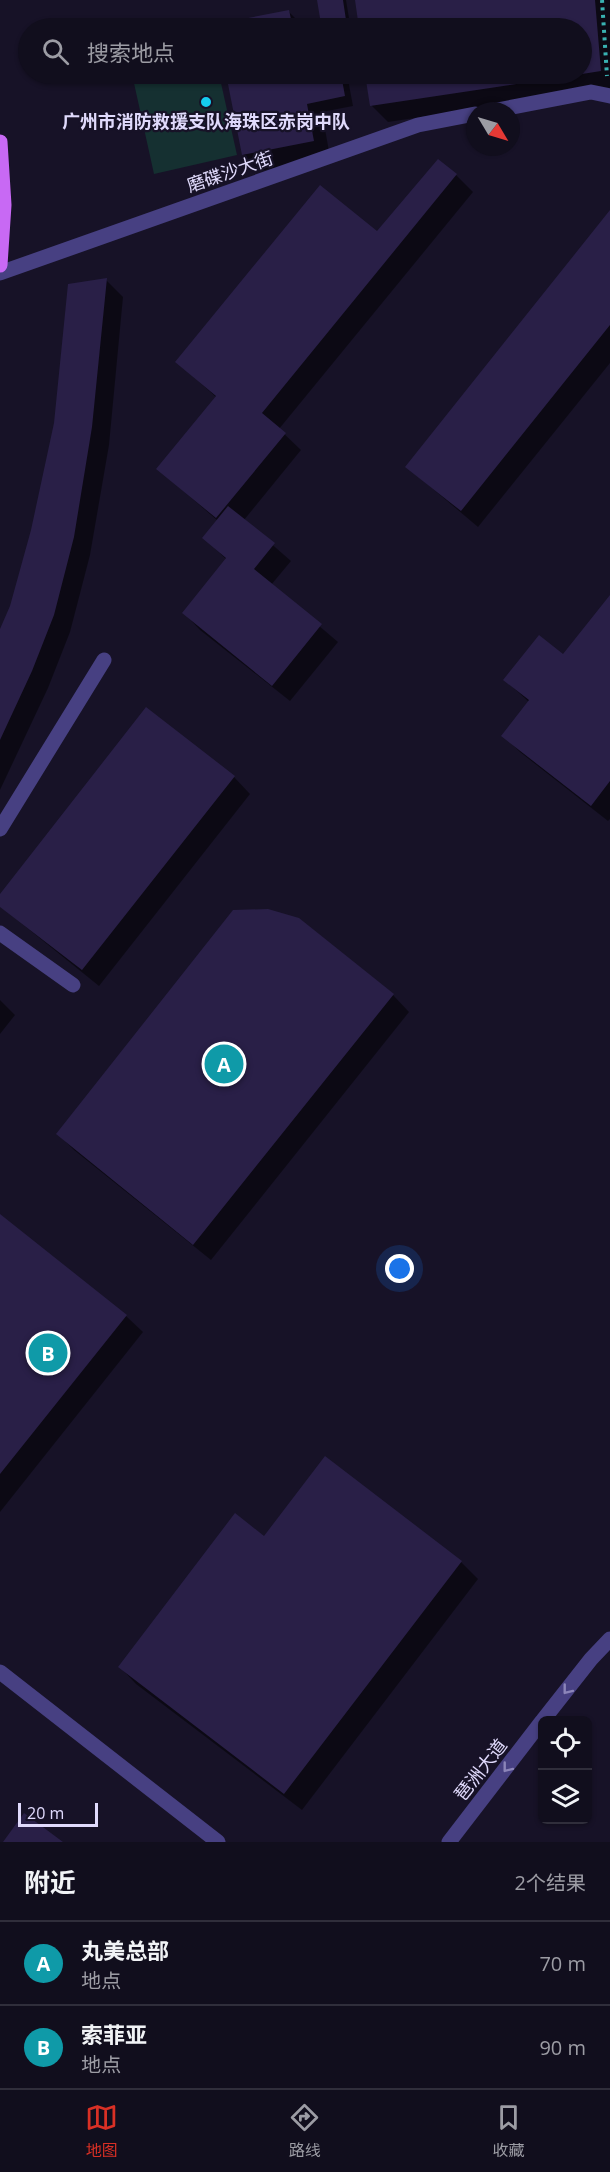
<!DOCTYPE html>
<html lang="zh">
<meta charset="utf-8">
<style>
body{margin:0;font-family:"Open Sans","Noto Sans SC",sans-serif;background:#1a1726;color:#f1f3f6}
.controls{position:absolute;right:18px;bottom:18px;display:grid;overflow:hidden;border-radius:9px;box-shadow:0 2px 4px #0004}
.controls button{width:54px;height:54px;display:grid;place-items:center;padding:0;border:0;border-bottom:2px solid #302e3b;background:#110e1d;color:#f1f3f6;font:30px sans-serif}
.compass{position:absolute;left:466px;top:102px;width:54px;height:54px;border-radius:50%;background:#110e1d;box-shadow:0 2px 4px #0004;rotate:128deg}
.scale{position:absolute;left:18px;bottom:15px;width:80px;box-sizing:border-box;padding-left:6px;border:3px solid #e0dafc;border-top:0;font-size:16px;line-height:21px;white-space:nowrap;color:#e0dafc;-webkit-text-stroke:4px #171227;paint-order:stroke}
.you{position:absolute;left:400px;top:1269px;width:21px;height:21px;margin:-15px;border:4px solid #fff;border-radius:50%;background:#1a73e8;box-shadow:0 0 0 9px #1a73e833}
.badge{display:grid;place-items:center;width:39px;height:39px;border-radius:50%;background:#d93025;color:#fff;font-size:20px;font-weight:700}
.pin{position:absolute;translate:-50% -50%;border:3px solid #fff;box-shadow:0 2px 6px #0006}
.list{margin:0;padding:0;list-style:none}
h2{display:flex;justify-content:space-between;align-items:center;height:78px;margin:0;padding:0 24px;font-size:26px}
h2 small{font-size:20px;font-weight:400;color:#9c9ca4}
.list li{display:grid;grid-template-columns:39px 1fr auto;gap:18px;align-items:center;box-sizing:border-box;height:84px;padding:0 24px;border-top:2px solid #302e3b}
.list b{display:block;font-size:22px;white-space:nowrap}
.list p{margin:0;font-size:20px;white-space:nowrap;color:#9c9ca4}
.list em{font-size:20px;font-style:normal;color:#9c9ca4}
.icon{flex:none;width:33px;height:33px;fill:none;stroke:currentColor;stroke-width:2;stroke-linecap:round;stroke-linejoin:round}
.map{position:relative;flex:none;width:610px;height:1842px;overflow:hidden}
.search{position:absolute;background:#110e1d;box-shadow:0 2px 4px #0004;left:18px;right:18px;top:18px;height:66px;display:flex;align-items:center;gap:15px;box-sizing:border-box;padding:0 21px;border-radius:33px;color:#9c9ca4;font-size:22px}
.sheet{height:246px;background:#110e1d}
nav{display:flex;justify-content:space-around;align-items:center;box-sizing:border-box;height:84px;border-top:2px solid #302e3b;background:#110e1d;font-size:16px;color:#9c9ca4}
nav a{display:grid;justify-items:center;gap:3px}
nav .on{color:#d93025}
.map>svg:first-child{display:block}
.green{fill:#153031}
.shadow{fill:#0007}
.building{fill:#291f47}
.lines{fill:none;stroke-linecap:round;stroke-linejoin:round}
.path{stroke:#39b1b1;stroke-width:4;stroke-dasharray:3 4.5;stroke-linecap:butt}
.minor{stroke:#474082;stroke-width:15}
.major{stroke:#c869f4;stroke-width:15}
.oneway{stroke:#8c85b9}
.poi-dot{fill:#15ccee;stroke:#171227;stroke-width:2}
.labels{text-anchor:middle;stroke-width:4.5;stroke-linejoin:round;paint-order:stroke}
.poi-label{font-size:18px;font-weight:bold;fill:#e0dafc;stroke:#171227}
.street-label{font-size:18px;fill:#e0dafc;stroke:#171227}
</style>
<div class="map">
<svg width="610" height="1842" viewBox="0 0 610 1842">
<rect width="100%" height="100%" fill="#171227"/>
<path class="green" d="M132 74H219L237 155 154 174Z"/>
<path class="shadow" d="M319 0H346L350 24 323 28H327L323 23Z
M356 0H610V89L388 122 372 106 367 74H582V28H360Z
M289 12 305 28H219V26Z
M228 74H347L353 106 322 112 330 157 260 171 243 154Z
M456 175 473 192 279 429 301 450 244 520 291 561 271 585 338 642 290 701 200 630 184 613 227 560 204 538 218 521 158 469 216 397 177 362 377 233Z
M610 213V363L478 527 407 467Z
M106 280 123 297 109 445 90 555 70 632 48 688 0 790V633L11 607Z
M610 597V819L608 821 520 752 503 735 529 702 505 680 563 656Z
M234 777 250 794 99 986 0 906V896Z
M393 995 409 1012 211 1260 74 1150 58 1134Z
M0 1000 15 1015 0 1034Z
M0 1216 126 1316 143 1332 0 1512Z
M265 1538 461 1562 478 1579 302 1810 136 1684 120 1667Z"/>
<path class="building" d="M317 0H343L346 20 321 24Z
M355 0H595L601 71 582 74V28H359Z
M289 10 293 28H218L217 24Z
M226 74H341L345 96 307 104 314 141 242 155Z
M365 74H577V75L370 106Z
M438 159 457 174 262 413 286 433 216 518 156 469 216 396 175 362 320 185 377 231Z
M610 210V325L461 511 405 467Z
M107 278 92 427 74 537 54 615 32 671 0 740V629L10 606 31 530 54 423 68 284Z
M228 506 275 543 254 569 322 624 272 686 182 613 226 558 202 538Z
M610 595V781L591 806 501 736 529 700 503 680 539 635 563 654Z
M146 707 235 776 82 970 0 907V894Z
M268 909 299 918 394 994 193 1245 56 1134 233 910Z
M0 1214 127 1315 0 1474Z
M325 1456 462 1561 284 1794 118 1667 235 1513 264 1536Z
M24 1813 63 1842H3Z"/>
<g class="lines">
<path class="path" d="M602 0 607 76"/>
<path class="minor" d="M492 111 591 92 610 96
M0 273 418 125 475 114
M0 829 104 660
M0 933 73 985
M0 1672 218 1842
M543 1720 591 1659 610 1639
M449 1842 542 1721"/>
<path class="major" d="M0 142 4 205 0 265"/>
</g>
<defs><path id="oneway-chevron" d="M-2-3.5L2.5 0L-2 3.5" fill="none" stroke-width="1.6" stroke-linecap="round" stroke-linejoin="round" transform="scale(1.5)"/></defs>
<g class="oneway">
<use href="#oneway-chevron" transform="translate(567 1690) rotate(128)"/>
<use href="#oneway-chevron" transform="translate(507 1768) rotate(128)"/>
</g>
<circle class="poi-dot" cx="206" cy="102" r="6"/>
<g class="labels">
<g class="poi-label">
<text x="206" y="128">广州市消防救援支队海珠区赤岗中队</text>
</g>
<g class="street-label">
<text transform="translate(230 172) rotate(-19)" y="6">磨碟沙大街</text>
<text transform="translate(481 1770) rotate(-52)" y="6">琶洲大道</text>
</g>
</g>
</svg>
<div class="controls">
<button><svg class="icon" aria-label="locate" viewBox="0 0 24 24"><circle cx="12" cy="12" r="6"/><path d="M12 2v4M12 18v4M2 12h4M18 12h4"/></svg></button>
<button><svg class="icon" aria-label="layers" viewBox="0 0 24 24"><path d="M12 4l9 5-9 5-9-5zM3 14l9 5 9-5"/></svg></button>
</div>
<svg class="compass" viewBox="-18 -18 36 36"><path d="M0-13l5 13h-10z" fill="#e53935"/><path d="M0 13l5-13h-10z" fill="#9c9ca4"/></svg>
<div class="scale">20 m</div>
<div class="you"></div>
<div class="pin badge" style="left:224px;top:1064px;background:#0f9aa8">A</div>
<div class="pin badge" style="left:48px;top:1353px;background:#0f9aa8">B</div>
<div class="search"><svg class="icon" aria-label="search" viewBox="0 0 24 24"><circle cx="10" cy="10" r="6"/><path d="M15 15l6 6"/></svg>搜索地点</div>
</div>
<section class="sheet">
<h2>附近<small>2个结果</small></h2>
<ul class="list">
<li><span class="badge" style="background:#0f9aa8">A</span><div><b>丸美总部</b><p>地点</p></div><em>70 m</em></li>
<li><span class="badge" style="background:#0f9aa8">B</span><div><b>索菲亚</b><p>地点</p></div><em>90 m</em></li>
</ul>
</section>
<nav>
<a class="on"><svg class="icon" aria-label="map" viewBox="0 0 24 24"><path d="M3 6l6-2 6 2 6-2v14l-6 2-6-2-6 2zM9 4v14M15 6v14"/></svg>地图</a>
<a><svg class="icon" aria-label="directions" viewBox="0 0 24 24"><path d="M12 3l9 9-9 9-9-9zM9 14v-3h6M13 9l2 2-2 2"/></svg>路线</a>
<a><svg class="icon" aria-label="saved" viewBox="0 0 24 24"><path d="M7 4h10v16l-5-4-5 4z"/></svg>收藏</a>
</nav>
